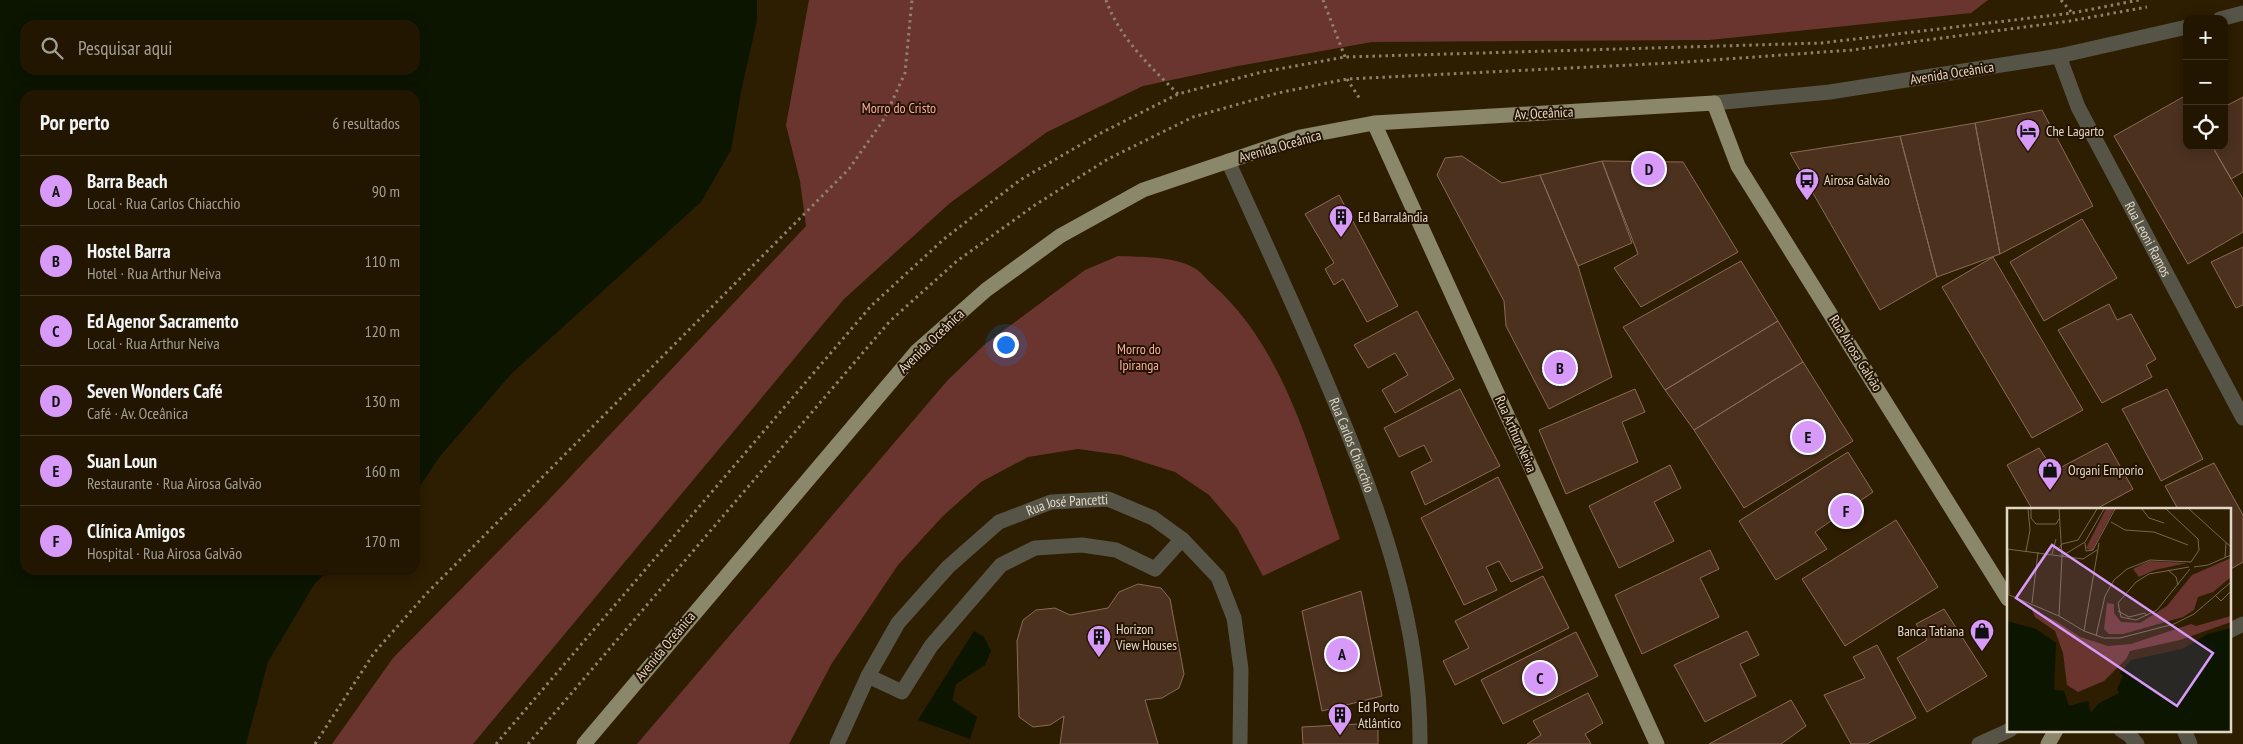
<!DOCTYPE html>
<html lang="pt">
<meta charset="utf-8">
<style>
body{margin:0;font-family:"PT Sans Narrow",sans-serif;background:#2e2310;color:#f1f3f6}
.controls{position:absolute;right:15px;top:15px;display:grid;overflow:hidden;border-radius:10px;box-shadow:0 2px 12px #0003}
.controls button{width:45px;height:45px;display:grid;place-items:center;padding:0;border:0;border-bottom:1px solid #3f3523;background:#221601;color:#f1f3f6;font:25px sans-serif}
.you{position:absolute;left:1005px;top:344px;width:18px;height:18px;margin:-12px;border:4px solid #fff;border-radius:50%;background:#1a73e8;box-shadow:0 0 0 8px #1a73e833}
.badge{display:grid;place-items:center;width:32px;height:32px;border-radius:50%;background:#d89af8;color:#111;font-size:16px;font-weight:700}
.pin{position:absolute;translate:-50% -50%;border:2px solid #fff;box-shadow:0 1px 5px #0006}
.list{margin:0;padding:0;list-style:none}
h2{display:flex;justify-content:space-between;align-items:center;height:65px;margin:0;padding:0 20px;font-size:21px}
h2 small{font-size:16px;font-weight:400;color:#a29f99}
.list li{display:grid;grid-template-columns:32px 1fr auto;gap:15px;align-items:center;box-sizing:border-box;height:70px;padding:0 20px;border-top:1px solid #3f3523}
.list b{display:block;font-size:19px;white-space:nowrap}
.list p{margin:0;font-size:16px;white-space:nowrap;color:#a29f99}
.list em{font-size:16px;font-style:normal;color:#a29f99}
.icon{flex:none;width:28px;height:28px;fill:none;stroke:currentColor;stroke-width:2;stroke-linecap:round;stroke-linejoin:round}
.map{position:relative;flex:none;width:2243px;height:744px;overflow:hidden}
.search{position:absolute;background:#221601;box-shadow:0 2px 12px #0003;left:20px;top:20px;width:400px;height:55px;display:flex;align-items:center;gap:12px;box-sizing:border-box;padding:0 18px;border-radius:15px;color:#a29f99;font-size:19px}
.panel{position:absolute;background:#221601;box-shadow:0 2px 12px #0003;left:20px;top:90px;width:400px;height:485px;border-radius:15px}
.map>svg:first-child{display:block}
.green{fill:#6b352f}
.water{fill:#0b1500;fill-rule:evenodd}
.building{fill:#4c311f;stroke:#8a6a57}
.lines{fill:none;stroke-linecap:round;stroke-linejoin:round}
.path{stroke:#8e806b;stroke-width:3;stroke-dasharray:2.5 4;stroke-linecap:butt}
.minor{stroke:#555446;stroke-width:15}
.major{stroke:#8a876a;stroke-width:15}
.labels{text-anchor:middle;stroke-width:4;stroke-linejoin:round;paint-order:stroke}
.street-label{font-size:14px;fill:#e2d7c7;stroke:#231300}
.park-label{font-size:14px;fill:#faaca1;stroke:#231300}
.poi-label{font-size:14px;fill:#e2d7c7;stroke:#231300;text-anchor:start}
.inset-road{fill:none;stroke:#756750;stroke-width:1}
.view{fill:#d89af8;fill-opacity:0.15;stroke:#d89af8;stroke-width:2.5}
.inset-edge{fill:none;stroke:#e2d7c7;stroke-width:2.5}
</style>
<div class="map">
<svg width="2243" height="744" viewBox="0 0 2243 744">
<rect width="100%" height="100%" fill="#2d1d01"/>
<path class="green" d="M809 0H1988L1971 13 1709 40 1372 42 1238 66 1143 86 1047 132 950 203 844 299 473 744H332L393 658 542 507 806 226 800 181 786 125Z
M1118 256C1142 257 1176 256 1196 269 1202 273 1207 280 1213 285 1284 348 1310 451 1340 539L1263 576 1237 528 1209 495 1175 472 1121 455 1078 449 1028 457 981 482 943 516 898 565 832 663 789 744H637L947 381 984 345 1085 270Z"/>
<path class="water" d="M0 0H757V20L741 92 731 150 701 202 511 374 441 455 415 493V95H25V570H330L315 583 268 662 246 744H0ZM25 25H415V70H25Z
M974 631 984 637 991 651 985 665 956 684 952 700 977 717 970 739 918 720Z"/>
<path class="building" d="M2183 97 2187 103V146H2212L2243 199V232L2188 264 2114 136Z
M2243 97V172L2231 179 2212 146H2224V107Z
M2042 110 2093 206 2000 254 1975 123Z
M1975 123 2000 254 1937 277 1900 136Z
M1900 136 1937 277 1880 310 1790 153Z
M1462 156 1502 183 1540 175 1578 266 1612 377 1549 409 1506 326 1504 301 1437 175 1445 158Z
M1602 161 1632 243 1578 266 1540 175Z
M1602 161 1683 162 1738 252 1641 307 1614 268 1638 254Z
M1339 195 1398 306 1367 322 1343 279 1334 285 1325 269 1334 263 1305 214Z
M2082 219 2117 278 2044 321 2010 262Z
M2243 247V305L2236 308 2211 262Z
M1993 257 2083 410 2032 438 1942 287Z
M1741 261 1778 321 1665 390 1623 327Z
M2109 304 2117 320 2131 314 2156 359 2146 365 2152 377 2102 403 2058 330Z
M1417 311 1454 379 1395 413 1382 390 1408 375 1395 353 1368 368 1354 345Z
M1778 321 1803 362 1694 430 1665 390Z
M1803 362 1853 441 1744 508 1694 430Z
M1460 389 1500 466 1425 505 1411 472 1432 461 1424 445 1399 457 1384 428Z
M1635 389 1645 412 1622 422 1638 462 1566 494 1539 430Z
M2167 389 2203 459 2161 481 2122 409Z
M2107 443 2133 489 2096 509H2032L2007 465 2039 448 2054 471Z
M1848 452 1873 492 1815 532 1827 549 1776 580 1739 521Z
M2214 463 2243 515V562L2229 570V509H2178L2165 486Z
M1670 465 1681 488 1654 502 1674 541 1619 568 1589 506Z
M1498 477 1543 568 1511 582 1499 561 1486 567 1497 590 1464 605 1421 518Z
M1896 520 1938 587 1845 646 1802 579Z
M1710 550 1719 569 1700 578 1719 617 1642 654 1615 595Z
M1543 576 1569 628 1455 685 1443 661 1469 648 1455 621Z
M1138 584 1161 588 1170 599 1184 674 1179 688 1162 698 1145 700 1158 744H1060L1064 716 1050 725 1033 727 1019 717 1017 641 1023 620 1036 610 1055 608 1070 615 1108 608 1119 592Z
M1361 591 1382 696 1322 711 1302 611Z
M1944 609 1987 676 1927 712 1897 658 1927 640 1916 624Z
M1747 631 1759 655 1740 664 1756 696 1705 722 1674 665Z
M1576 632 1598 676 1503 724 1481 680Z
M1877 645 1916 718 1867 744H1851L1824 695 1865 678 1853 657Z
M1588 693 1603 723 1585 734 1591 744H1527L1541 735 1533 721Z
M1791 700 1806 726 1781 744H1709Z
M1378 723V744H1303L1302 727Z"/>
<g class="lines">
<path class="path" d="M1106 0C1120 39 1150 66 1178 94
M1323 0 1345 57
M2061 0 2072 13
M1347 79 1360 99
M315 744 374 653 426 594 849 169 884 119 905 73 912 0
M496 744 871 306 944 239 1020 180 1099 134 1178 94 1262 72 1345 57 1822 43 2072 13 2139 0
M528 744 890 321 957 261 1035 205 1108 159 1193 117 1278 93 1347 79 1671 63 1852 50 2070 21 2147 7"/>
<g class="minor">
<path d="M2220 19 2243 13"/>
<path id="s1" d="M2059 56 2078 107 2243 418"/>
<path d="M1714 103 1830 92 2059 56 2187 27"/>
<path id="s2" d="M1228 161C1265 243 1303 324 1337 407 1382 514 1421 627 1420 744"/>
<path d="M2229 631 2243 624"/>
<path d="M868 676 902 692 931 646 1001 565 1035 548 1082 545 1116 550 1155 569 1182 539"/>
<path d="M2121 730 2129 735 2137 744"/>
<path d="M2184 730 2190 744"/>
<path id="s3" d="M837 744 868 676 898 623 948 567 999 522 1051 502 1108 499 1153 518 1182 539 1218 577 1234 618 1241 669 1240 744"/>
<path d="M1979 744 2010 730"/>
</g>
<path class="major" d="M1374 123 1657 744
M584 744 917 351 986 290 1060 236 1143 190 1300 137 1374 123 1714 103 1738 166 2008 599
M2048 744 2056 730"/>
</g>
<defs>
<symbol id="hotel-pin" viewBox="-11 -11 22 30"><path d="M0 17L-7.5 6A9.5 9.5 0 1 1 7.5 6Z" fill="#d89af8" stroke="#231300"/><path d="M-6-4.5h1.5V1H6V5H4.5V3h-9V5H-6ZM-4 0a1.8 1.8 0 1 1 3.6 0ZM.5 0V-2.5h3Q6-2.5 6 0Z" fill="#111"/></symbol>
<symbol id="bus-pin" viewBox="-11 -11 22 30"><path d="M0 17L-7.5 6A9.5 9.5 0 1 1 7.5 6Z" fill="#d89af8" stroke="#231300"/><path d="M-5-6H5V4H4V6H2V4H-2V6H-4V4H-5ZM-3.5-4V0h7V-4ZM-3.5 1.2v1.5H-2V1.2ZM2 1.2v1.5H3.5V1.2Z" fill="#111"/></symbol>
<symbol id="building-pin" viewBox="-11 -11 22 30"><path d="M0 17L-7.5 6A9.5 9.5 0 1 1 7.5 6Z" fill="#d89af8" stroke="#231300"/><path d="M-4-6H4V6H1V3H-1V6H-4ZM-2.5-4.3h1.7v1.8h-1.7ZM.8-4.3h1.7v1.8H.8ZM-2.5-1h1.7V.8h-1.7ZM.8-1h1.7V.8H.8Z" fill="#111"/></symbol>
<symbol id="shop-pin" viewBox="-11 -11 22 30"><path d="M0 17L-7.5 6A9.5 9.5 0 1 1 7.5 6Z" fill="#d89af8" stroke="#231300"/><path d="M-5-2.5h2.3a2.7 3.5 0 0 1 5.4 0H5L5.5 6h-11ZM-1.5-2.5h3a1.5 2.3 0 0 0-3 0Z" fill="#111"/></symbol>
</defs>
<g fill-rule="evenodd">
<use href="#hotel-pin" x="2014" y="117" width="28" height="38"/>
<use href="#bus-pin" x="1793" y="166" width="28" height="38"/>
<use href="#building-pin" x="1327" y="203" width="28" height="38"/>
<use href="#shop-pin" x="2036" y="456" width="28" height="38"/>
<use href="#shop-pin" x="1968" y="617" width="28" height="38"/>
<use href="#building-pin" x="1085" y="623" width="28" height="38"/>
<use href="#building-pin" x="1326" y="701" width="28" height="38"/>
</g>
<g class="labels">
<g class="street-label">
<text transform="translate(1952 73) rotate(-9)" y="5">Avenida Oceânica</text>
<text transform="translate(1544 113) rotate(-3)" y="5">Av. Oceânica</text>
<text transform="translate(1280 146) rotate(-16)" y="5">Avenida Oceânica</text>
<text dy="5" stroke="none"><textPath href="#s1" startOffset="204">Rua Leoni Ramos</textPath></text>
<text transform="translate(931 341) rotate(-44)" y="5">Avenida Oceânica</text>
<text transform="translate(1856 353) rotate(58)" y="5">Rua Airosa Galvão</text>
<text transform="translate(1516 434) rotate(66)" y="5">Rua Arthur Neiva</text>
<text dy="5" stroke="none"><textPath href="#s2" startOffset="310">Rua Carlos Chiacchio</textPath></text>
<text dy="5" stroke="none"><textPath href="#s3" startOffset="350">Rua José Pancetti</textPath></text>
<text transform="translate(665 646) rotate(-50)" y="5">Avenida Oceânica</text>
</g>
<g class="park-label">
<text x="899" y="113">Morro do Cristo</text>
<text x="1139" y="354">Morro do<tspan x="1139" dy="16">Ipiranga</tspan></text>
</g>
<g class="poi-label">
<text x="2046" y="136">Che Lagarto</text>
<text x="1824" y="185">Airosa Galvão</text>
<text x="1358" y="222">Ed Barralândia</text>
<text x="2068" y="475">Organi Emporio</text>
<text x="1116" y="634">Horizon<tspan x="1116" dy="16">View Houses</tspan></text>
<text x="1964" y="636" text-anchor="end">Banca Tatiana</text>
<text x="1358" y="712">Ed Porto<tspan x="1358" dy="16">Atlântico</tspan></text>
</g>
</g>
<g transform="translate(2007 508)">
<rect width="224" height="224" fill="#2d1d01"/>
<path d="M99 1H107L85 43 79 40ZM224 50V69L206 84 191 89 187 102 176 109 116 126H102L97 121 100 95 107 96V105L114 114 133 115 160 98 185 67ZM142 53 180 55 148 62 132 69 126 61ZM25 102 49 113 73 129 101 138 124 136 184 116 189 118 224 108V114L173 132 123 143 119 151 97 173 71 184 60 177 56 145 48 123 28 109Z" fill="#6b352f"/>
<path d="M0 113 29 121 49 135 47 182 57 183 62 198 81 193 84 205 91 196 112 185 110 181 116 168 113 165 124 152 175 141 201 126 224 120V223H0Z" fill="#0b1500"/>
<path class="inset-road" d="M24 1V10L29 16H49L52 11M52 1 55 48M97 1 78 34 55 48 52 108 77 123 97 130H113L167 116 187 106 224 74M135 1 142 10 157 15M159 1 191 31 192 42 184 54M182 1 224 39M104 14 118 22 147 24 181 37M78 35 79 43 86 42 108 1M52 40 55 36 71 32 90 1M0 41 76 51 90 42M1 41 2 86M19 43 23 22 21 1M45 46 49 31M218 50 219 35M182 59 142 66 129 74 111 95 114 109 129 112 150 102 183 61M187 59 201 57 224 47M161 62 169 69 171 77M0 86 52 108M208 87 214 93 224 83M25 95 31 44M111 103 122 109 138 105 140 108M77 123 92 35M89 128 98 88 107 72 120 61 143 52 184 54"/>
<path class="view" d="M45 37 206 145 170 198 9 90Z"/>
<rect width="224" height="224" class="inset-edge"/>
</g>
</svg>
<div class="controls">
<button>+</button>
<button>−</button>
<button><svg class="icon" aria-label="locate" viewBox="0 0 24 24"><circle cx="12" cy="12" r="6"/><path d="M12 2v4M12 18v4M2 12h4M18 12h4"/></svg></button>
</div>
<div class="you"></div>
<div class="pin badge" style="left:1342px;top:654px">A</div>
<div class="pin badge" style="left:1560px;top:368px">B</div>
<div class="pin badge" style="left:1540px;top:678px">C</div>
<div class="pin badge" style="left:1649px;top:169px">D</div>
<div class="pin badge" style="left:1808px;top:437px">E</div>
<div class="pin badge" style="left:1846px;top:511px">F</div>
<div class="search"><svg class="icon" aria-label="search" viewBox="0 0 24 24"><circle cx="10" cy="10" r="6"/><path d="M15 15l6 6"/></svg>Pesquisar aqui</div>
<section class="panel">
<h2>Por perto<small>6 resultados</small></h2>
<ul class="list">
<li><span class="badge">A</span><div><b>Barra Beach</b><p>Local · Rua Carlos Chiacchio</p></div><em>90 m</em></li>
<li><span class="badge">B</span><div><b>Hostel Barra</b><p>Hotel · Rua Arthur Neiva</p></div><em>110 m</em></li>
<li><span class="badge">C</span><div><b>Ed Agenor Sacramento</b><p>Local · Rua Arthur Neiva</p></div><em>120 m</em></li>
<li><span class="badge">D</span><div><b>Seven Wonders Café</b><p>Café · Av. Oceânica</p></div><em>130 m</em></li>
<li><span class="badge">E</span><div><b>Suan Loun</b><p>Restaurante · Rua Airosa Galvão</p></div><em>160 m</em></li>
<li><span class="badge">F</span><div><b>Clínica Amigos</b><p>Hospital · Rua Airosa Galvão</p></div><em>170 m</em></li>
</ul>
</section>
</div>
